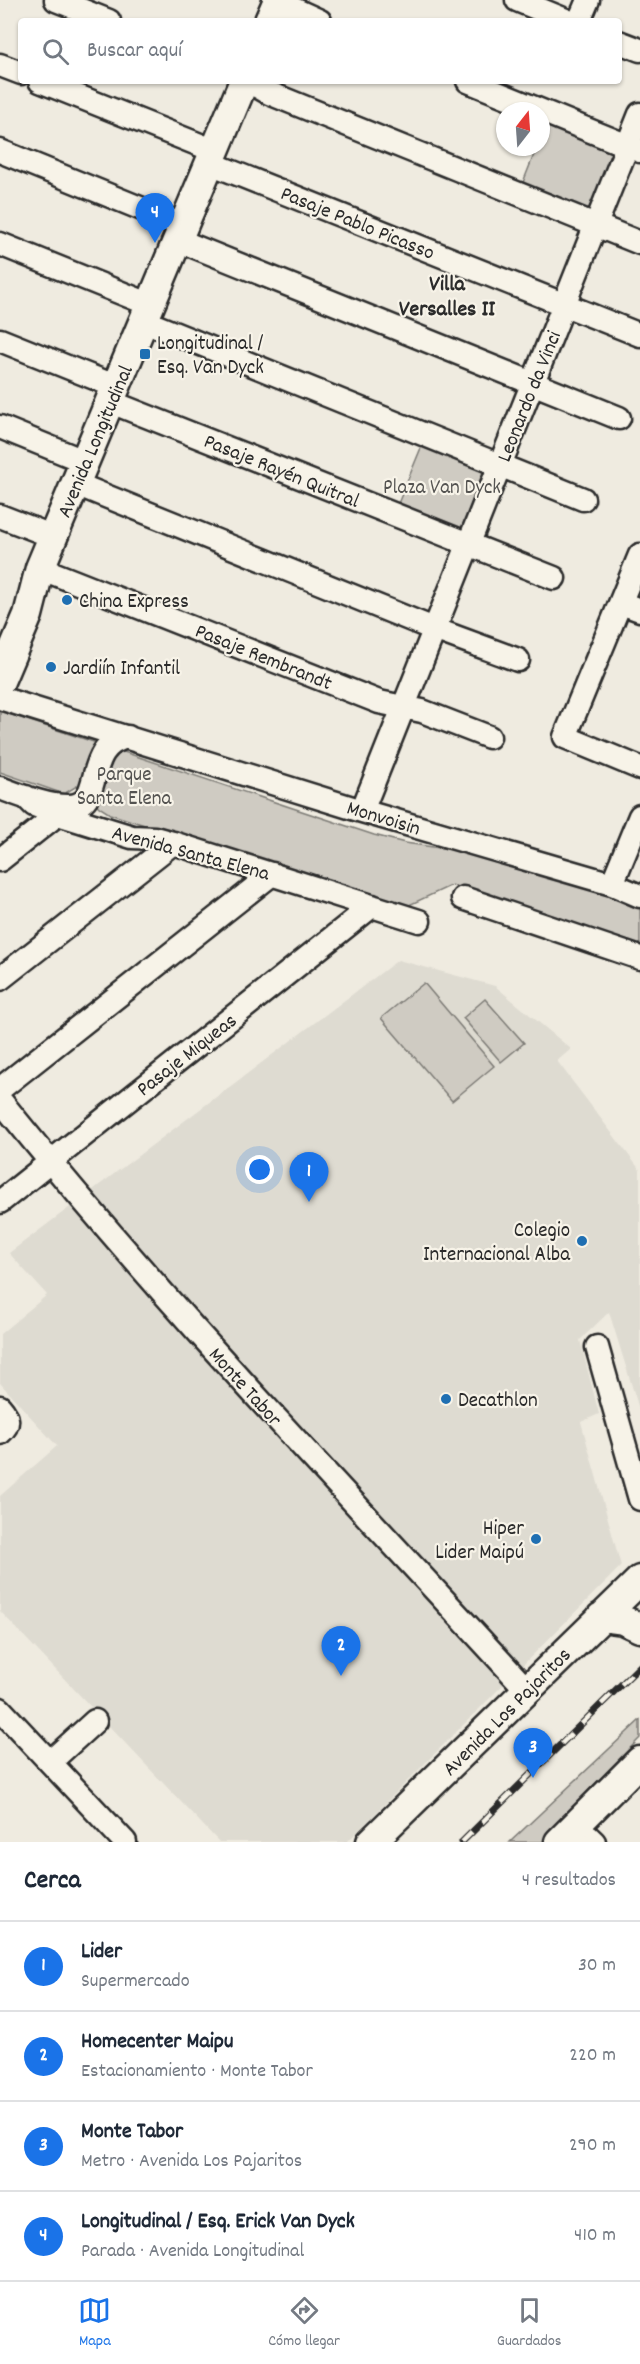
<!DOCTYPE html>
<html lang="es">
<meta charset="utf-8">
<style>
body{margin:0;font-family:Dekko,sans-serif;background:#f2f2f3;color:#1f2937}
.compass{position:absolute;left:496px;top:102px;width:54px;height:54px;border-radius:50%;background:#fff;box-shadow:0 2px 4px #0004;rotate:17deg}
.you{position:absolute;left:260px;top:1170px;width:21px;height:21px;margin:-15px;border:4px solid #fff;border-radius:50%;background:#1a73e8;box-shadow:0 0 0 9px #1a73e833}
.badge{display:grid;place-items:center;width:39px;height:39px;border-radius:50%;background:#1a73e8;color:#fff;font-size:20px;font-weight:700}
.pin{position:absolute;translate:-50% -50px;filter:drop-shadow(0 2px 3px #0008)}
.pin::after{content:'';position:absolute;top:32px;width:21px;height:18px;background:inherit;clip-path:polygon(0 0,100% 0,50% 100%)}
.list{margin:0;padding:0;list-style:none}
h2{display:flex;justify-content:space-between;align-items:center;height:78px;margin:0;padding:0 24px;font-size:26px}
h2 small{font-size:20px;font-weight:400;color:#747a83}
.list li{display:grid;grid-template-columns:39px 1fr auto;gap:18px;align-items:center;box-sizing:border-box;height:90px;padding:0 24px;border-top:2px solid #e0e1e3}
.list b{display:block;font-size:22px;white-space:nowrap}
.list p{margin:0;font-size:20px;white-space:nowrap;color:#747a83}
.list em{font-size:20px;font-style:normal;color:#747a83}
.icon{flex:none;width:33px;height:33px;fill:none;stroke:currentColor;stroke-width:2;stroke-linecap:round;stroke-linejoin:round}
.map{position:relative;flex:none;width:640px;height:1842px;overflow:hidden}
.search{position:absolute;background:#fff;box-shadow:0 2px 4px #0004;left:18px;right:18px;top:18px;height:66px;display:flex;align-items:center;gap:15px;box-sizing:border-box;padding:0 21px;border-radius:6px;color:#747a83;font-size:22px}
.sheet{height:438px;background:#fff}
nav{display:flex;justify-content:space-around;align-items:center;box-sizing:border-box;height:84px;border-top:2px solid #e0e1e3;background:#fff;font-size:16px;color:#747a83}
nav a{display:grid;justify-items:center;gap:3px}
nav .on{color:#1a73e8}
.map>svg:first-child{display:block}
.built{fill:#dedbd1}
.green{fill:#cfcbc2;stroke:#7d7b76;stroke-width:1.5}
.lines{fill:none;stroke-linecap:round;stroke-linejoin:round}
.minor-casing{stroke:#2b2b2b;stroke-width:27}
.major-casing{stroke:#2b2b2b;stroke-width:33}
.minor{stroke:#f7f3e8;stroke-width:22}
.major{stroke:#f7f3e8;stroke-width:28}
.rail-casing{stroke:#2b2b2b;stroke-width:7}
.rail{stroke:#f7f3e8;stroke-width:4.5;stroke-dasharray:14;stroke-linecap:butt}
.poi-dot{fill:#1f6fb2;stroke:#f7f3e8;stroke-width:2}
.labels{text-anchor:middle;stroke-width:4.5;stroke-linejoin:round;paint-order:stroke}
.street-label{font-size:21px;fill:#2b2b2b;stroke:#f7f3e8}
.poi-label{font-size:21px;fill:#2b2b2b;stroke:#f7f3e8;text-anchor:start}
.park-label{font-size:21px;fill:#545351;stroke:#f7f3e8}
.neighbourhood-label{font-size:22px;font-weight:bold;fill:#2b2b2b;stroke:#f7f3e8}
</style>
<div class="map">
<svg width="640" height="1842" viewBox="0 0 640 1842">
<rect width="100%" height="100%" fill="#efebe0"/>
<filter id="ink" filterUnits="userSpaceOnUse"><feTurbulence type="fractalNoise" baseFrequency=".0167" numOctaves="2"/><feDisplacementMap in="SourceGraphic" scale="12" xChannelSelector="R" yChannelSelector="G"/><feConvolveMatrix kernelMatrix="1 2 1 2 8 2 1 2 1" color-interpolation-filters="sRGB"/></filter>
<g filter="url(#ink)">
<path class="built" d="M398 960 495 986 571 1049 557 1061 640 1170V1412L609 1312 580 1340 599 1414 581 1422 621 1566 347 1842H219L0 1611V1496L57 1446 0 1383V1334L47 1295 9 1253Z"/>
<path class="green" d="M549 117 616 145 588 213 522 185 537 147H541V137Z
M423 443 485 466 460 534 397 506Z
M0 711 374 835 405 843 454 850 615 897 640 908V951L452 885 405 907 110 814 99 807 80 784 64 794 0 772Z
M424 983 494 1066 452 1101 381 1018Z
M485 999 524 1043 501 1062 463 1018Z
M640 1720V1738L588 1791 570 1817 545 1842H510Z"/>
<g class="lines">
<defs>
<path id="minor" d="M56 0 109 21
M274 0 320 21
M517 0 568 21
M579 21 588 0
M619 42 640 50
M0 65 21 73
M40 81 215 151
M248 81 269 93 640 243
M468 81 640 151
M0 151 184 226
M210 163 640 335
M178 240 619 418
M0 244 151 305
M144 321 583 499
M0 340 117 387
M111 402 554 578
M0 427 86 462
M76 484 434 629 518 660
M0 516 54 537
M640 555 565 737 640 768
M40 568 379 702 422 711 489 737
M621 603 640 610
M0 698 362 811 612 884 640 896
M0 788C19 795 49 807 69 806 106 806 81 746 128 737
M26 797 34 805 58 814 132 837 155 838 173 843 419 921
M362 811 640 114
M0 860 58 814
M612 884 640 816
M463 898 640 958
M0 979 173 843
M0 1089 272 874
M0 1100C165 1306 349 1495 526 1689
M0 1202 372 906
M597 1347 640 1499
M0 1407C8 1416 11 1424 0 1433
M0 1709 125 1842
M50 1762 95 1721
M576 1825 594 1842"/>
<path id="major" d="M269 21 278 0
M0 681 28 615 40 568 244 81
M601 1617 623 1620 640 1628
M371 1842 640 1580
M559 1842 640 1761"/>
</defs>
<use href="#minor" class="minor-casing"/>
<use href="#major" class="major-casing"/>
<use href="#minor" class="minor"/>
<use href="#major" class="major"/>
<defs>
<path id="rail" d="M462 1842 640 1666"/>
</defs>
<use href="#rail" class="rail-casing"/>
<use href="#rail" class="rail"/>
</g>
</g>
<g class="poi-dot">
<rect x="139" y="348" width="12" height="12" rx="3"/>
<circle cx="67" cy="600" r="6"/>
<circle cx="51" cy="667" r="6"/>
<circle cx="582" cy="1241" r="6"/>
<circle cx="446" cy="1399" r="6"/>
<circle cx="536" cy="1539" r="6"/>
</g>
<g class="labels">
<g class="street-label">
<text transform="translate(358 222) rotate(22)" y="7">Pasaje Pablo Picasso</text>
<text transform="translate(528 396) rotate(-68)" y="7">Leonardo da Vinci</text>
<text transform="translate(94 441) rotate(-67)" y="7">Avenida Longitudinal</text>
<text transform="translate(282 470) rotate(22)" y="7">Pasaje Rayén Quitral</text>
<text transform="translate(264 656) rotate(22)" y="7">Pasaje Rembrandt</text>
<text transform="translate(384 817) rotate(17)" y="7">Monvoisin</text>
<text transform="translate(191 852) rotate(15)" y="7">Avenida Santa Elena</text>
<text transform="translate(186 1054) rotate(-38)" y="7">Pasaje Miqueas</text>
<text transform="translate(246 1386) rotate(48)" y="7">Monte Tabor</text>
<text transform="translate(506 1711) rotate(-45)" y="7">Avenida Los Pajaritos</text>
</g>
<g class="poi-label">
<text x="157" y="349">Longitudinal /<tspan x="157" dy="24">Esq. Van Dyck</tspan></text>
<text x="79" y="607">China Express</text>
<text x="63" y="674">Jardiín Infantil</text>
<text x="570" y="1236" text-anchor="end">Colegio<tspan x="570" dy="24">Internacional Alba</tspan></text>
<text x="458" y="1406">Decathlon</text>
<text x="524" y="1534" text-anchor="end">Hiper<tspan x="524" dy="24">Lider Maipú</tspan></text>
</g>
<g class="park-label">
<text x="442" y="493">Plaza Van Dyck</text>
<text x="124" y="780">Parque<tspan x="124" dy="24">Santa Elena</tspan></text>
</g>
<g class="neighbourhood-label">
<text x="447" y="290">Villa<tspan x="447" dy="25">Versalles II</tspan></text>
</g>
</g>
</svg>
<svg class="compass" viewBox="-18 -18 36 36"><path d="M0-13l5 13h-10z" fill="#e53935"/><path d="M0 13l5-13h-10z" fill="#747a83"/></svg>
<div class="you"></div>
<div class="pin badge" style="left:309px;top:1202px">1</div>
<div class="pin badge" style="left:341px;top:1676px">2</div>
<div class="pin badge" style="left:533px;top:1778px">3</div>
<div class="pin badge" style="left:155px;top:243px">4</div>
<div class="search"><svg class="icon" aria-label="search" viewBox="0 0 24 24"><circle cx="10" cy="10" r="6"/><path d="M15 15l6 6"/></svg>Buscar aquí</div>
</div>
<section class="sheet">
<h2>Cerca<small>4 resultados</small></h2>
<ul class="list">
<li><span class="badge">1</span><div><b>Lider</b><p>Supermercado</p></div><em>30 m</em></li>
<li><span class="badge">2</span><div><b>Homecenter Maipu</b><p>Estacionamiento · Monte Tabor</p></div><em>220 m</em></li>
<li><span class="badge">3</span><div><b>Monte Tabor</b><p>Metro · Avenida Los Pajaritos</p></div><em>290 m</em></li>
<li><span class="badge">4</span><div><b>Longitudinal / Esq. Erick Van Dyck</b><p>Parada · Avenida Longitudinal</p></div><em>410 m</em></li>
</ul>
</section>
<nav>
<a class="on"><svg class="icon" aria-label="map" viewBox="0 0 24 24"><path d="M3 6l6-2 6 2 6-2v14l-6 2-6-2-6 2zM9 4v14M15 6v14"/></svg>Mapa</a>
<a><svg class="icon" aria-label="directions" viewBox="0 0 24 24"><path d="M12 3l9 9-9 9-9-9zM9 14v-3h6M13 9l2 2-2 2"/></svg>Cómo llegar</a>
<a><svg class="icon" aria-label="saved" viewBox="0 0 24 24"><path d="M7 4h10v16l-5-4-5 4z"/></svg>Guardados</a>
</nav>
